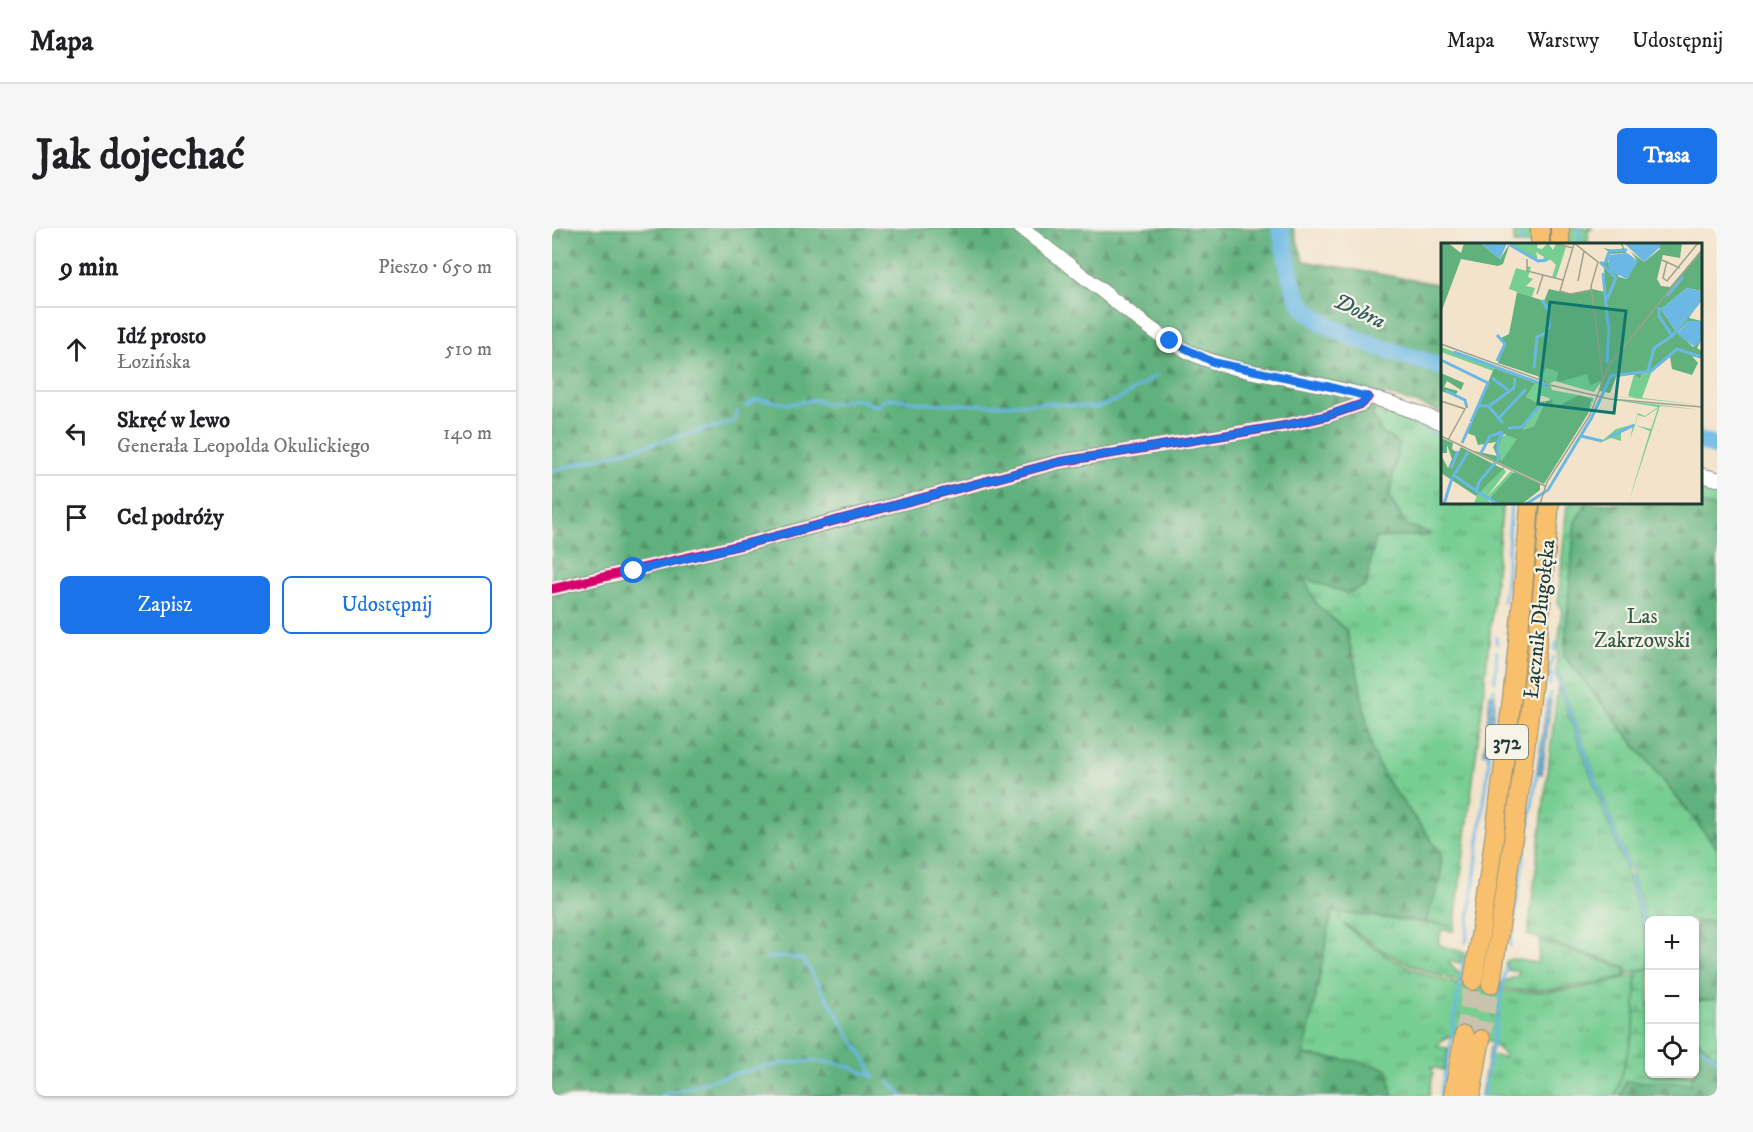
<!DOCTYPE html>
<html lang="pl">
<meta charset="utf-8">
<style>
body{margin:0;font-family:"IM FELL DW Pica",serif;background:#f6f6f6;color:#202124}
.controls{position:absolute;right:18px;bottom:18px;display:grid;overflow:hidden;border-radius:9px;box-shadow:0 2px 4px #0004}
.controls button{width:54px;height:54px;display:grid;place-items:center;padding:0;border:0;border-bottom:2px solid #e0e0e0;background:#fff;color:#202124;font:30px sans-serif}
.stop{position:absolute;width:18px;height:18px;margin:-14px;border:4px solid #1a73e8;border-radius:50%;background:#fff}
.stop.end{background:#1a73e8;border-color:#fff;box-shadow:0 2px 6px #0008}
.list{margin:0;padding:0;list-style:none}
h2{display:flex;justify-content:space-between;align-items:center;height:78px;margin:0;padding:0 24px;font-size:26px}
h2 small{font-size:20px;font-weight:400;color:#757577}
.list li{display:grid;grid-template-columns:39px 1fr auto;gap:18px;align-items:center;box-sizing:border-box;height:84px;padding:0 24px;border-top:2px solid #e0e0e0}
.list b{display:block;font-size:22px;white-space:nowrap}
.list p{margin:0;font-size:20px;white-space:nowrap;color:#757577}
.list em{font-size:20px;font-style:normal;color:#757577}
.actions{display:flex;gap:12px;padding:18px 24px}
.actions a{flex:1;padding:14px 0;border:2px solid #1a73e8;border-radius:9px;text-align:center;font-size:21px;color:#1a73e8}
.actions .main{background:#1a73e8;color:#fff}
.icon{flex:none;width:33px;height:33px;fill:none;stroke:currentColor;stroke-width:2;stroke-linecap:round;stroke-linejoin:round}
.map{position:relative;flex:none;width:1165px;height:868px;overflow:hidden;border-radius:9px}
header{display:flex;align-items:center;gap:36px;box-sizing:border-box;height:84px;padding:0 30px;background:#fff;border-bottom:2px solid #e0e0e0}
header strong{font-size:28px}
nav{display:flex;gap:33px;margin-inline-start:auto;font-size:21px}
.intro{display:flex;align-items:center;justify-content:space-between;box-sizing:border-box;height:144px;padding:0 36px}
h1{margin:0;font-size:42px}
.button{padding:15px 27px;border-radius:9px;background:#1a73e8;color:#fff;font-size:21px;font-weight:700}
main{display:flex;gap:36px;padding:0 36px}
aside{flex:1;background:#fff;border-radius:9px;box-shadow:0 2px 4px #0004}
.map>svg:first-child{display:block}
.grass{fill:url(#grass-tufts);stroke:#4b8664;stroke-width:1.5}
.forest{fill:url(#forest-firs);stroke:#407758;stroke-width:1.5}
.wetland{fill:url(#wetland-marsh);stroke:#4b8664;stroke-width:1.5}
.water{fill:url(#water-rules);stroke:#457a8c;stroke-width:1.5}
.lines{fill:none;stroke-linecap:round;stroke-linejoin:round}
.stream{stroke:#6bb8e5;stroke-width:3}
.river{stroke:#6bb8e5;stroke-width:18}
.major-tunnel{stroke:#c9c2ad;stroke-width:18;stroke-dasharray:18 9;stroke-linecap:butt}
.minor-casing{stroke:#899080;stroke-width:16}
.major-casing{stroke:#899080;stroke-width:20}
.minor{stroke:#fff;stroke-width:14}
.major{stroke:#f8bf6c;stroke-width:18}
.cycleway-casing{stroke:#f7f3e8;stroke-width:13}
.cycleway{stroke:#d6006c;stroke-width:9}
.route{stroke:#1a73e8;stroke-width:8}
.labels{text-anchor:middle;stroke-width:4.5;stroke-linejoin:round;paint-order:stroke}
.shield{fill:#f7f3e8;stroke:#60746a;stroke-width:1.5}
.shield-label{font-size:20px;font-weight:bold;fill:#1f3d34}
.park-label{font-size:21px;fill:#315a47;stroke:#f7f3e8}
.street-label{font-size:21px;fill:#1f3d34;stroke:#f7f3e8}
.water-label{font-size:22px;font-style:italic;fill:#325c60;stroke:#f7f3e8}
.inset-river{fill:none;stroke:#6bb8e5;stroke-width:3}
.inset-road{fill:none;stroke:#9ea18f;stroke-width:1.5}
.view{fill:#0f766e;fill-opacity:0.15;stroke:#0f766e;stroke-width:3}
.inset-edge{fill:none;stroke:#1f3d34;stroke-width:3}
</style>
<header>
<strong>Mapa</strong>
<nav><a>Mapa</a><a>Warstwy</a><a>Udostępnij</a></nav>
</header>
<div class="intro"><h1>Jak dojechać</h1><a class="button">Trasa</a></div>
<main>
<aside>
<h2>9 min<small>Pieszo · 650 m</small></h2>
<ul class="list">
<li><svg class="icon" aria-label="ahead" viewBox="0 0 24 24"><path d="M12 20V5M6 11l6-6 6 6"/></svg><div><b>Idź prosto</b><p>Łozińska</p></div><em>510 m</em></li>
<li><svg class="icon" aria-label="left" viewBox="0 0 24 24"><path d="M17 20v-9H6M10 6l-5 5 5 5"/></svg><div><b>Skręć w lewo</b><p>Generała Leopolda Okulickiego</p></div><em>140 m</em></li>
<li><svg class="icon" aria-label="arrive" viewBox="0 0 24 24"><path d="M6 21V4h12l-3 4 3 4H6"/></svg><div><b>Cel podróży</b></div></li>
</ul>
<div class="actions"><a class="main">Zapisz</a><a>Udostępnij</a></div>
</aside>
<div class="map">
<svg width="1165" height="868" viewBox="0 0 1165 868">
<defs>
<pattern id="grass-tufts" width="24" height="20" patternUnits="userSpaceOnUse" patternTransform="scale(1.5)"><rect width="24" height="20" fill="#77ce93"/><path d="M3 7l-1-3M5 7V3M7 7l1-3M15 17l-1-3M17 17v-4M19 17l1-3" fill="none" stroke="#61a879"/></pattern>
<pattern id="forest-firs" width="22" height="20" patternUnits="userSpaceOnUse" patternTransform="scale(1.5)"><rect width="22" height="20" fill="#61b17d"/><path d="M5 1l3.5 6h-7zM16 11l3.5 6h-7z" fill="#4f9167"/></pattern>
<pattern id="wetland-marsh" width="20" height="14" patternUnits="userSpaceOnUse" patternTransform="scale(1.5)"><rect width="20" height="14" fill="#77ce93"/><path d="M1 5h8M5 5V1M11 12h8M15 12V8" fill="none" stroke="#61a879"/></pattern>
<pattern id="water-rules" width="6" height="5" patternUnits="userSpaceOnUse" patternTransform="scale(1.5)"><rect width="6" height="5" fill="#6bb8e5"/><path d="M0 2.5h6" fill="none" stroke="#5797ba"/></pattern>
</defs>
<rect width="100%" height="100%" fill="#f7f3e8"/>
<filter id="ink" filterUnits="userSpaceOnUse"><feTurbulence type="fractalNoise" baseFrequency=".0167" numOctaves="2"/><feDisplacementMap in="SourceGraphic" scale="12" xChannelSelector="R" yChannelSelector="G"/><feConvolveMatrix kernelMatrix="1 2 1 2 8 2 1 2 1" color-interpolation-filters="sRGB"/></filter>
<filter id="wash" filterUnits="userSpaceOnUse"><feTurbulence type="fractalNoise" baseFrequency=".008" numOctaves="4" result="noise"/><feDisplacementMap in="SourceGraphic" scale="24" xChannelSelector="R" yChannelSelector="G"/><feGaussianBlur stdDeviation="1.35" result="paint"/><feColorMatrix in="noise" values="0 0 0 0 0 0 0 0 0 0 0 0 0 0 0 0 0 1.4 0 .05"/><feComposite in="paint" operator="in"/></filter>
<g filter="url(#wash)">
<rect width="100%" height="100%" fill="#f3e3cb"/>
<path class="grass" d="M962 0H983L982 16H962Z
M1017 0H1040L1036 3V16H1017Z
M822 182 868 197 890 208 891 274 951 275 931 473 902 703 889 702 887 717 914 725 913 729H909L911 735 898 733V736C901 739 904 743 908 746 927 762 947 757 967 747V744L956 742V738H953L954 733 960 731 986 735 988 713 1073 740 1074 748C984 771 916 768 833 724 818 716 805 703 791 696 877 770 980 779 1085 746L1082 802 1064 868H929L938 818V827L952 830 953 827C936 809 906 795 885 817V819L896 820 892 842 879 839 881 845 877 868H840L835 841 803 833 752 827 780 683 788 684V692L789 685 900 698 874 694 889 648V625L835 553 820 523 806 448 794 402 765 377 751 349 795 365 814 358 823 310 878 305 854 297 837 268 847 216 829 204 820 185Z
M1149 256 1165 260V280L1139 275 1148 274Z
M1015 275H1035L1023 294 1012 428 1165 620V693L1143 694 1142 692H1098L1097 705 1080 648 1004 442 1010 379 1006 376Z
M1006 457 1073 639 1097 718V740L1075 746 1074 739 976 707Z
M1165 771V830L1143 809 1142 773Z"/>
<path class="forest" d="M0 0H741L752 33 890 57V185L867 176 828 165 820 185 829 204 847 216 837 269 854 297 878 305V307L823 310 814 358 795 365 752 350 765 377 794 402 806 448 820 523 835 553 889 625V648L874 694 780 684 752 827 803 833 836 841 840 868H0Z
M1139 274 1165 280V620L1012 428 1023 294 1035 275Z
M1165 693V771L1143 773V694Z
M1143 809 1165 830V868H1069L1073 853 1139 855V846H1142Z"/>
<path class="wetland" d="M1097 740 1098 846H1139V855L1074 853 1069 866 1064 868 1082 802 1085 743Z"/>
<path class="water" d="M938 466 943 467 937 525H932Z
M995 472H999L990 546 985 545Z"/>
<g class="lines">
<path class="stream" d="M969 16 970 0
M1027 16V0
M194 178 205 171 236 176 263 172 275 176 303 171 327 178 331 173 338 170 370 175 439 177 495 175 544 180 568 171 605 147
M856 193 891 208
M0 243 177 195 182 193 186 184
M951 374 954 356 959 274
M944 410 945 416
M1003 422 1004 415
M994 444 1003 447 1008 457 1075 638
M997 445 1001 429
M943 453 945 423
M998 457 999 445
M941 467 942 461
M997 472 998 465
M1078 649 1098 713
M914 714 937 536 936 525
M958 718 985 545
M215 730 238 729 251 732 315 834 321 848
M1142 813H1143
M1151 820 1165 832
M337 854 351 868
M107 868C161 853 227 827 283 835 296 837 310 844 322 849
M888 868 898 821 912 729
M931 868 954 739"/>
<path class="river" d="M728 0C735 24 736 53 749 75 769 106 855 128 891 139
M1148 213 1165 219"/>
</g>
</g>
<g filter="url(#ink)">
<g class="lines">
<path class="major-tunnel" d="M912 807 921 753
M929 811 939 756"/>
<defs>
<path id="minor" d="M469 0C499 23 529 46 559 70 591 95 623 122 662 134 700 146 740 150 778 159 816 167 855 179 891 195
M1148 247 1165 251
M0 361 202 314 507 234 736 197 775 188 810 176 816 169"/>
<path id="major" d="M988 16V0
M1008 16V0
M921 753C946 594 967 435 978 274
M939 756C965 597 986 436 998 274
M901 868 912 807
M919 868 929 811"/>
</defs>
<use href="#minor" class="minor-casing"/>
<use href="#major" class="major-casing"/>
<use href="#minor" class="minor"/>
<use href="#major" class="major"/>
<defs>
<path id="cycleway" d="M0 361 202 314 507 234 736 197 775 188 810 176 816 169"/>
</defs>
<use href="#cycleway" class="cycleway-casing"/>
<use href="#cycleway" class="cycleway"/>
</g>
</g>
<g class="lines" filter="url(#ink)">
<path class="route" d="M82 343 202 314 507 234 736 197 775 188 810 176 816 169 779 159 661 134 618 113"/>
</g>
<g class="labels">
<rect class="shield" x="934" y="497" width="42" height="34" rx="4.5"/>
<g class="shield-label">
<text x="955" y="521">372</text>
</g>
<g class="park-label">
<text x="1090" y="395">Las<tspan x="1090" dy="24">Zakrzowski</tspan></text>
</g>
<g class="street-label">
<text transform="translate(987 391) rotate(-84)" y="7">Łącznik Długołęka</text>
</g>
<g class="water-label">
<text transform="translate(808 82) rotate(25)" y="8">Dobra</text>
</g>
</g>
<g transform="translate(889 15)">
<rect width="261" height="261" fill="#f3e3cb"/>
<path d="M97 0 96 5 101 6 107 0 112 7 115 1 125 4 115 35 111 34 115 22 110 17 102 18 103 14 95 9 97 18 69 1ZM86 23 90 24 87 34 92 36 85 43 94 45 91 54 68 46 75 25 86 28ZM0 104 53 123 52 128 0 109ZM54 124 104 141 97 134 105 125 117 129 115 137 119 139 147 130 149 140 161 138 153 149 113 138 109 141 111 147 153 155 146 177 151 159 137 152 113 167 108 155 98 152 95 159 85 154 92 143 78 134 76 196 66 224 59 219 57 204 60 195 66 191 74 133ZM211 128 201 155 261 162 161 152 195 155 187 153 193 131 199 136 201 130ZM161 155 261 167 219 163 187 261 209 188 194 182 189 196 192 182 186 187 180 188V198L170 195 161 199 141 193 162 197 175 186 194 181 197 170 204 173 217 164ZM217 165 210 186 194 182 197 172 204 174ZM106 158 93 183 82 187 97 164ZM62 224 65 229 45 255 70 228 73 231 47 257 51 261H33L37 249Z" fill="#77ce93" fill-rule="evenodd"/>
<path d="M0 0H7L20 10 23 0H39L59 16 69 0 62 21 57 23 20 16 1 67ZM179 0H181L185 10 169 11 167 19 178 34 186 36 196 17 190 9 203 19 219 6 217 0H241L239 15 222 12 216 36 220 43 229 44 261 6V48L246 45 220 66 234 87 261 52 248 75 261 78H247L237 89 252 104 261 96 256 105 261 108V116L251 113 257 120 251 132 231 126 229 114 211 128 201 130 199 136 193 131 175 134 169 150 158 148 160 138 149 142 146 131 119 139 115 137 117 129 105 125 99 134 57 120 64 100 60 95 68 91 76 49 103 58 108 46 130 51 151 46 164 49 163 23 158 19H163L167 8 162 5 176 8 182 5ZM53 125 94 140 85 154 95 159 97 152 99 159 111 157 113 166 137 152 151 156 147 171 103 241 33 208 56 213 52 204 55 199 37 202 34 193 26 190ZM105 158 93 183 82 187 97 164ZM63 191 76 196 60 219 57 204ZM0 130 23 140 20 147 6 138 3 144 17 148 14 153 0 148ZM0 195 12 200 11 206 17 210 20 204 62 226 35 253 0 230V212L7 225 11 216 6 202V210H0ZM73 229 99 241V247L81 261H54L48 256Z" fill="#61b17d" fill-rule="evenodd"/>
<path d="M39 0H66L59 16ZM183 0H217L220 3 203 19ZM186 10 197 18 186 36 169 28 167 21 169 12ZM246 45 261 48V52L234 87 220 66ZM247 78H261V96L254 104 236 91Z" fill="#6bb8e5"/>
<path class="inset-river" d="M69 2 97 18 106 17M159 19 175 35 166 56M164 21 169 8 186 7M162 30 167 83M226 53 242 34M101 57 108 68V87M56 92 64 101 56 118M232 92 261 55M13 109 107 143M0 117 47 140 30 179M166 120 168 83M93 125 96 94 107 89M207 128 213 105 231 93 218 73V64M51 135 67 147M5 148 24 157 26 165M38 163H48L73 145 74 135M48 164 62 180M57 176 85 146M67 185 81 184 101 160M140 193 161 198M169 194 193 182M21 200 30 180M40 210 49 193 62 189M57 218V198L62 190M10 225 17 208M14 233 34 247M12 234 27 209M37 249 57 261M35 250 38 239 54 220M3 261 11 235M85 261 107 247 151 174 170 133 210 128 236 106 261 114"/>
<path class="inset-road" d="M112 0 132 5M133 0 157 19 150 43 162 138M133 1 119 48 129 51 151 47M86 16V28L122 37M221 17 239 25M226 18 222 35 226 38 257 0M137 38 143 8M96 51 102 32M0 101 105 139M109 142 169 156 261 164M0 158 24 166 7 197M0 193 104 243M99 261 106 239 149 172 168 122 261 7"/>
<path class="view" d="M109 59 185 68 173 170 97 161Z"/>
<rect width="261" height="261" class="inset-edge"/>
</g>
</svg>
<div class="controls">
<button>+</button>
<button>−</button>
<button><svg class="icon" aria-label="locate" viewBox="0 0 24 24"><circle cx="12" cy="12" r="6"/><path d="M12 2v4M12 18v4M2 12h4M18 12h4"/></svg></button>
</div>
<div class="stop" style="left:82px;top:343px"></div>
<div class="stop end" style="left:618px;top:113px"></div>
</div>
</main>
